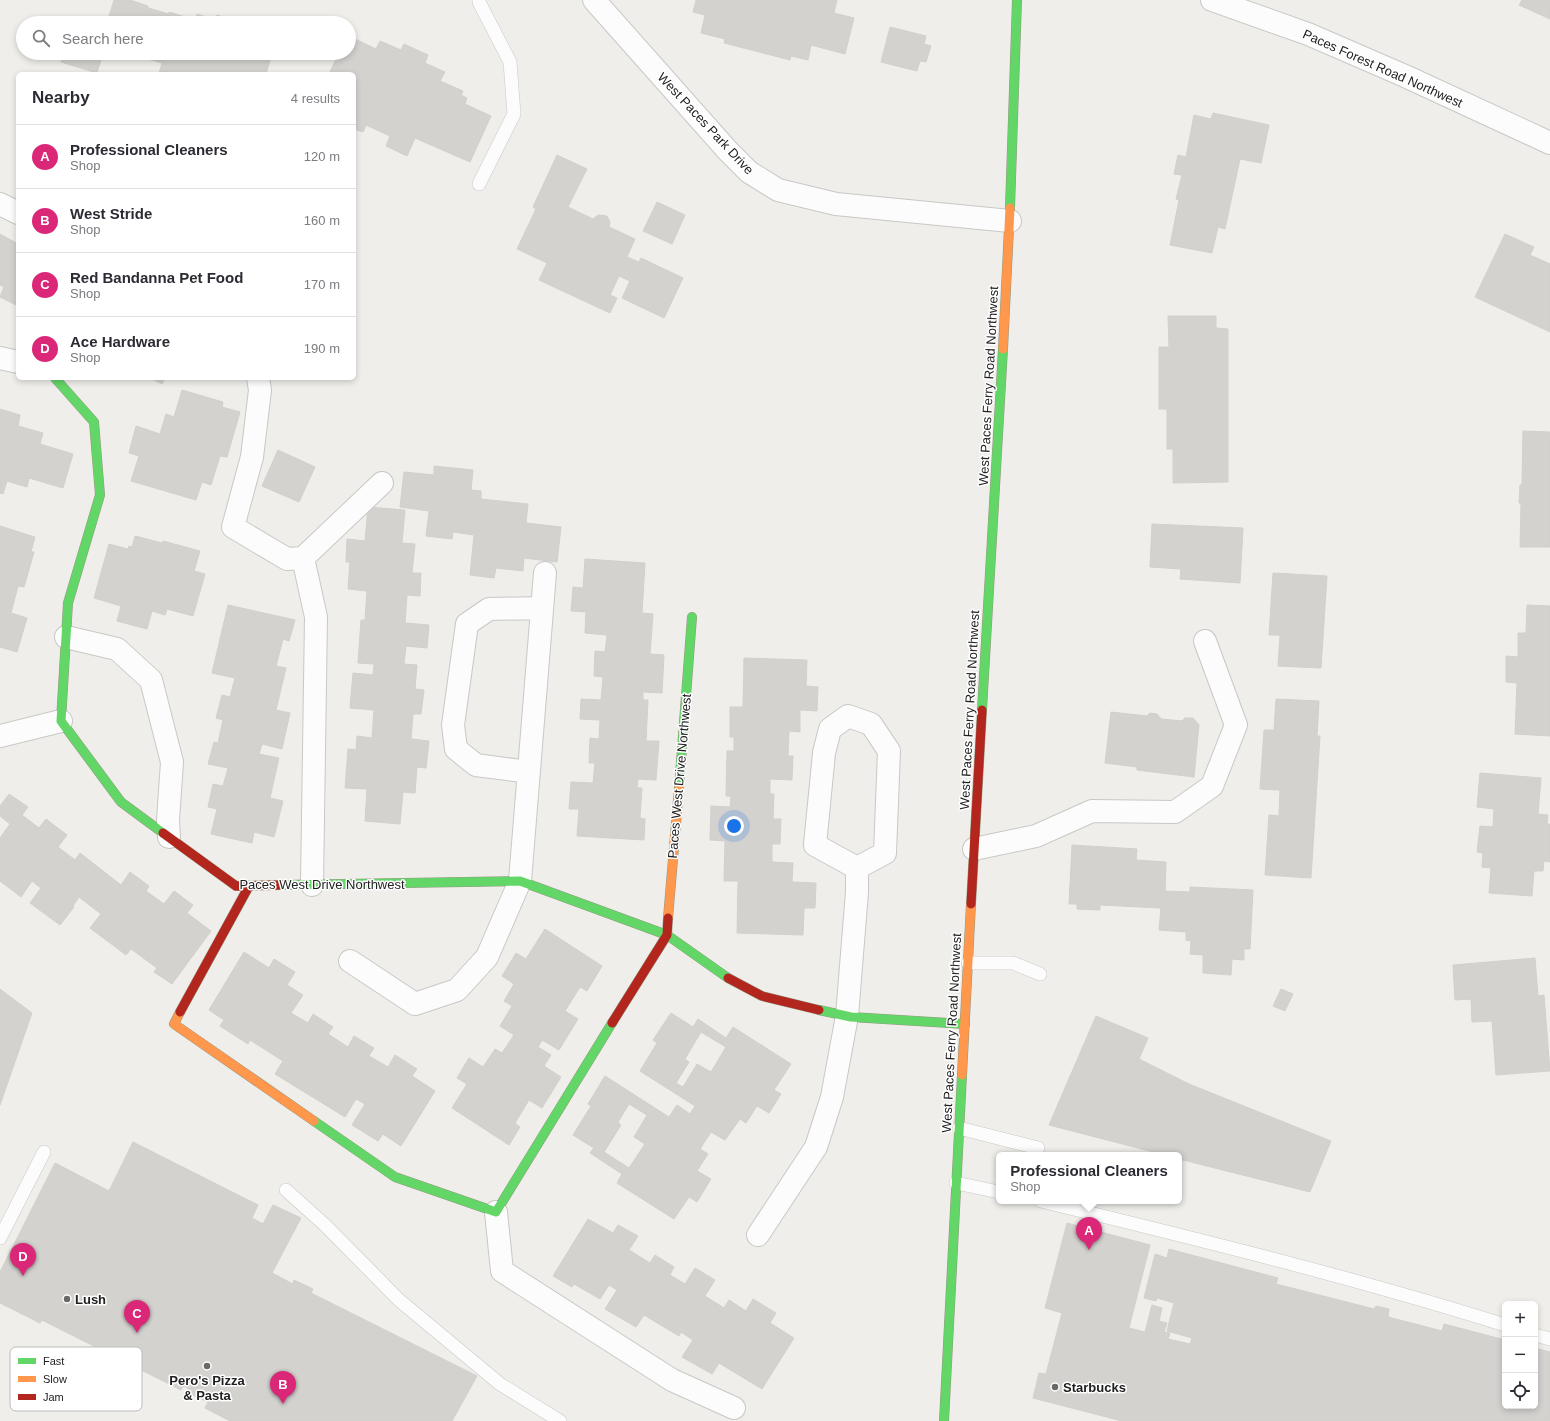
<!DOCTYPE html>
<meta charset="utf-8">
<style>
body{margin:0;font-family:Helvetica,sans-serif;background:#f7f7f7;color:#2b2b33}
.controls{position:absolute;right:12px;bottom:12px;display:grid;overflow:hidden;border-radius:6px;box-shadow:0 2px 6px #0003}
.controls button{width:36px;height:36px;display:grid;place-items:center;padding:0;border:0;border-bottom:1px solid #e1e1e2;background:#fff;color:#2b2b33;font:20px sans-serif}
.you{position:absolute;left:734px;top:826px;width:14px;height:14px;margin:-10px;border:3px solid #fff;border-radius:50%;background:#1a73e8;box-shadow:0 0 0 6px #1a73e833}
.badge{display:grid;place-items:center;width:26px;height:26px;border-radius:50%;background:#db2777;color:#fff;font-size:13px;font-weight:700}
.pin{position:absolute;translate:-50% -33px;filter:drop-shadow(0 1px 2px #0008)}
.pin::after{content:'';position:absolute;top:21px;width:14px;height:12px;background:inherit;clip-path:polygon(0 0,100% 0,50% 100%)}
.popup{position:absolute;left:996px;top:1152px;width:186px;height:52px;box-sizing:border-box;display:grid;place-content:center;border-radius:6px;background:#fff;filter:drop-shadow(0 1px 3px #0005);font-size:13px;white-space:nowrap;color:#7c7c81}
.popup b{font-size:15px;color:#2b2b33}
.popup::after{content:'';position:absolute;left:50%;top:100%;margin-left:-8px;border:8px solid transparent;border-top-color:#fff}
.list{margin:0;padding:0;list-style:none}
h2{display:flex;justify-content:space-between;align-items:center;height:52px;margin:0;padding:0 16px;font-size:17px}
h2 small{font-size:13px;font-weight:400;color:#7c7c81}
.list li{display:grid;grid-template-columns:26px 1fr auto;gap:12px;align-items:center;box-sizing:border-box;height:64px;padding:0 16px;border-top:1px solid #e1e1e2}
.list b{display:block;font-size:15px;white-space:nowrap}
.list p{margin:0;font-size:13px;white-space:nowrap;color:#7c7c81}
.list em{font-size:13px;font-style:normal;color:#7c7c81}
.icon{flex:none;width:22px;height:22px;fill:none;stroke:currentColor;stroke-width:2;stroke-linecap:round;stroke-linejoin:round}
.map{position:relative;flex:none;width:1550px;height:1421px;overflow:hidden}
.search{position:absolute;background:#fff;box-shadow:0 2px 6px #0003;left:16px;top:16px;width:340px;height:44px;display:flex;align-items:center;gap:10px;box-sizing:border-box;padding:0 14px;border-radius:22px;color:#7c7c81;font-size:15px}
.panel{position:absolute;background:#fff;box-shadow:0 2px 6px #0003;left:16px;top:72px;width:340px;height:308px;border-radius:6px}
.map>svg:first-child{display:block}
.building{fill:#d4d2cf;stroke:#d2d0cc;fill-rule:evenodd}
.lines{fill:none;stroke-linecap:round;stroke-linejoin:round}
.lane-casing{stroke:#c8c8c6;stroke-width:14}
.street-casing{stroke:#c8c8c6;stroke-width:24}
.fast-casing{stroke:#959982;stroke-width:10}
.slow-casing{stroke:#959982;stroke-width:10}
.jam-casing{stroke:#959982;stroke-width:10}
.lane{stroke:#fdfcfc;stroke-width:13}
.street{stroke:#fdfcfc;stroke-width:22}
.fast{stroke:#63d668;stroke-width:9}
.slow{stroke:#ff974d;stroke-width:9}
.jam{stroke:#b3261e;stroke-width:9}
.poi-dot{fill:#696967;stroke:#fff;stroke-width:1.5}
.labels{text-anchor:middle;stroke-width:3;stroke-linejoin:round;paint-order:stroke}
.street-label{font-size:13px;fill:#212121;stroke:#fff}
.poi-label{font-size:13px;font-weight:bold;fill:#212121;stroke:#fff;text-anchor:start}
.key{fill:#fff;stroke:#bcbcbc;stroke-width:1}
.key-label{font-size:11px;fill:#212121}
</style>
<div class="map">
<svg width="1550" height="1421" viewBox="0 0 1550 1421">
<rect width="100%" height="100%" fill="#efeeea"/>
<path class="building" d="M114 0H130L148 6V8L169 14V12L195 20 197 14 216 20 217 15 242 23H107Z
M696 0H837L834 13 854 18 845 54 811 45 808 60 791 56 790 60 724 43 725 39 701 33 705 15 693 12Z
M1522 0H1550V19L1519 5Z
M74 18 92 23H73Z
M890 27 926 36 924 44 931 46 926 62 920 61 917 71 881 62Z
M355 39 376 49 380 41 401 50 404 44 428 55 425 63 445 72 440 81 463 91 461 95 467 98 465 104 491 116 470 162 415 138 407 156 386 146 390 136 366 125 363 132 354 129V74H329L339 53H349Z
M64 53H103L97 73 61 62Z
M153 53H262V54L271 57 266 74H159L162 63 151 60Z
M1213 113 1269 125 1261 163 1240 159 1225 229 1218 227 1212 253 1170 245 1179 200 1176 199 1182 175 1174 174 1178 155 1186 157 1194 115 1211 119Z
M557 155 587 169 568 207 593 219 598 215 607 216 610 222 609 227 635 239 627 257 639 262 641 258 683 278 664 318 622 298 630 281 619 276 610 295 617 298 610 313 539 280 547 263 517 249 536 209 533 207Z
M657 202 685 215 672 244 643 231Z
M0 234 18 244V306L0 297 4 287 0 285Z
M1505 234 1534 247 1530 255 1550 264V332L1475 297Z
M1168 316H1216V328L1228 329V482L1173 483V449H1167V409H1159V347H1169Z
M150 378H165L162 384Z
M182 390 223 402 222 407 240 412 227 457 220 456 211 485 202 482 196 500 131 481 139 456 129 453 136 426 160 434 166 414 174 417Z
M0 409 20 415 18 426 43 433 40 444 73 454 63 488 29 478 27 487 7 481 3 494 0 493Z
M1523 431 1550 432V547H1520L1521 503H1519L1520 485H1522Z
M278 450 315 467 299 502 262 486Z
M434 466 473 470 471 490 481 491V499L528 504 526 523 561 527 557 562 524 558 523 571 496 568 494 578 470 575 474 535 453 532 452 539 426 536 429 511 400 507 404 472 434 475Z
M368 507 405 510 402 543 415 544 412 573H421L420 596 407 595 405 623 429 625 427 648 406 646 404 664 417 665 415 689 424 690 421 714H413L411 739 429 741 426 768 417 767 415 793 403 792 400 824 365 821 367 789 345 788 348 749 356 750 357 736 372 738 374 710 350 708 353 673 373 675 374 664 358 663 361 620H365L367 591 348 589 350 562H346L347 539 365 541Z
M1152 524 1243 528 1240 583 1180 579 1181 569 1150 567Z
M0 526 35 537 31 552H34L24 587 18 586 11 613 27 618 17 652 0 647Z
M135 536 162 543 163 541 200 551 194 571 205 574 193 616 167 609 165 615 152 611 147 629 117 621 121 606 94 598 109 544 128 549 129 546 132 547Z
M585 559 645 563 642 613 653 614 650 654 664 655 662 693 643 692V700H648L646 741H659L656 780 638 779 637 788H642L640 818 645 819 644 840 577 836 579 809H569L571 782 593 783 595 763H589L590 738 599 739 600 720 580 719 581 699 601 700 603 677 594 676 595 651 605 652 607 635 585 633 586 612 571 611 573 587 583 588Z
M1273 573 1327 576 1321 668 1278 666 1280 635H1269Z
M228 605 295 620 289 641 283 639 276 666 286 668 276 710 290 713 282 749 262 744 259 754 279 758 270 798 283 801 274 837 254 832 252 843 211 834 217 809 208 807 213 784 223 786 228 768 208 764 214 742 218 743 223 720 216 718 222 695 230 697 235 678 212 673Z
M1527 605 1550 606V736L1515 734 1517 683 1506 682V656L1518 657V633H1526Z
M744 658 807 660 806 686 818 687 817 711 800 710V732L789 731 788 756H793L792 780 770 779V794H774L773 819H781L780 844H772V862L793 863 792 882 816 883 815 908H804L803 935 737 933 738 881H724L725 841 710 840 711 806 730 807 731 796H726L727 751H734V737H730V707H743Z
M1276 699 1319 701 1317 736H1320L1311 878 1265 875 1269 815 1279 816 1280 790 1260 789 1264 730H1274Z
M1111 712 1147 716 1150 713 1157 714 1161 719 1182 721 1185 718H1193L1199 725 1194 777 1137 770V767L1105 763Z
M1480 773 1541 778 1538 814 1548 815 1547 824H1550V862L1544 861 1543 871H1534L1532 896 1489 893 1491 868 1482 867 1483 853 1477 852 1480 826 1493 827 1494 809 1477 807Z
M9 794 28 807 22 815 39 828 46 819 67 835 58 847 75 860 80 853 121 885 130 872 149 886 146 891 164 904 174 891 193 905 187 913 211 931 172 984 154 972 157 968 131 949 126 955 90 928 101 914 79 897 73 906 74 907 60 925 30 903 41 888 32 881 21 897 0 881V838L10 824 0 816V806Z
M1072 845 1137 849 1136 860 1166 862 1165 891 1190 892V887L1253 890 1250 949H1244V960L1232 959 1231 975 1203 973V955L1190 954 1191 941 1186 940V932L1159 930 1161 908 1100 905V910L1077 909V904H1069Z
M545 929 602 966 587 991 580 987 565 1011 578 1019 559 1050 542 1040 538 1047 551 1055 544 1066 561 1077 542 1108 529 1100 515 1123 520 1127 509 1145 452 1108 467 1084 457 1078 469 1058 483 1067 495 1049 502 1053 514 1035 500 1026 512 1006 504 1001 514 984 502 976 516 953 526 959Z
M244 952 269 968 274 959 295 972 287 985 303 995 291 1013 308 1023 313 1014 333 1027 328 1034 348 1047 354 1036 374 1048 369 1056 388 1067 395 1055 417 1069 412 1076 435 1091 401 1146 383 1134 378 1141 352 1125 365 1104 356 1099 345 1117 275 1074 283 1061 250 1040 248 1044 220 1026 224 1020 209 1010Z
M1535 958 1538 996 1544 995 1550 1071 1496 1075 1492 1021 1472 1022 1471 999 1455 1000 1453 965Z
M0 989 32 1013 0 1105Z
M1281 989 1293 994 1285 1011 1273 1006Z
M671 1013 693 1027 698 1019 726 1038 733 1027 791 1064 774 1090 781 1094 769 1113 757 1106 746 1123 740 1119 725 1140 711 1132 700 1149 708 1154 697 1171 711 1179 697 1202 689 1197 674 1219 617 1183 622 1174 590 1153 594 1148 573 1135 591 1106 588 1104 605 1076 669 1117 677 1105 690 1114 695 1106 640 1071 657 1043 653 1040ZM701 1032 726 1047 711 1072 697 1064 683 1087 676 1083 689 1062 685 1059ZM629 1104 647 1115 634 1137 645 1144 629 1168 604 1152 621 1125 618 1122Z
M1096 1016 1148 1038 1139 1059 1189 1084 1331 1141 1310 1192 1179 1159V1155H1165L1049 1125Z
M133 1142 258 1205 252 1218 263 1224 273 1205 301 1218 272 1273 293 1284 294 1280 313 1289 311 1293 477 1376 452 1421H230L205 1408 208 1402 186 1392 188 1388 183 1386 181 1390 42 1320 40 1323 0 1303V1272L55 1163 109 1191Z
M588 1219 613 1233 618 1225 638 1236 629 1250 650 1263 655 1255 674 1267 670 1275 685 1284 695 1268 715 1280 705 1296 724 1308 729 1300 746 1311 753 1299 776 1313 770 1323 794 1338 762 1389 719 1363 712 1374 682 1357 693 1340 681 1332 679 1336 644 1315 636 1327 605 1309 617 1290 609 1285 600 1299 574 1284 572 1287 553 1276Z
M1067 1223 1150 1245 1129 1328 1145 1332 1152 1305 1162 1308 1159 1321 1167 1323 1164 1332 1170 1333 1168 1339 1190 1344 1192 1338 1167 1331 1174 1303 1157 1298 1156 1301 1144 1298 1155 1254 1167 1258 1169 1249 1278 1278 1276 1284 1374 1309 1376 1306 1389 1309 1388 1317 1442 1331 1444 1324 1505 1340V1406H1535V1348L1550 1352V1421H1122L1033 1398 1039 1373 1046 1374 1062 1313 1045 1308Z"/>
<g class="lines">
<defs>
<path id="lane" d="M479 184 514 114 510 62 479 2V0
M968 963H1013L1040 974
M959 1128 1038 1148
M956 1183 999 1192
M286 1190 325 1225 399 1300 500 1384 560 1421
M1041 1201C1197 1239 1352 1277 1505 1325
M0 1238 44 1152
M1535 1335 1550 1339"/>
<path id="street" d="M594 0 728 151 749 172 778 190 836 204 1010 221
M1212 0 1308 34 1405 76 1550 143
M0 204 18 213
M0 358 18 362
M258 378 260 390 252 457 233 527 287 559 303 558 382 483
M303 558 316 617 312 885
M66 637 117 649 151 680 172 762 168 820 169 837
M0 736 61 721
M529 772 476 765 456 749 453 725 467 624 489 609 542 608
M974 849 1036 836 1092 811 1175 812 1212 786 1236 725 1205 641
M350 961 415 1004 457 990 487 957 520 881 545 573
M496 1212 502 1271 672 1380 734 1408
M758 1235 816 1147 832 1097 847 1016 857 892V868L885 853 889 751 871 724 848 716 830 729 824 753 815 845 857 868"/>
<path id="fast" d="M1010 208 1017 0
M55 378 94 422 100 495 68 603 61 721 121 802 163 833
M982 710 1003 349
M679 788 692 617
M281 885 520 881 667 935 728 978
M819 1010 851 1017 965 1024
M314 1121 395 1177 496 1212 612 1023
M944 1421 962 1075"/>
<path id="slow" d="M1003 349 1010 208
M668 918 679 788
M180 1012 174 1024 314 1121
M962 1075 971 904"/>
<path id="jam" d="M163 833 236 886 281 885
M971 904 982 710
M728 978 762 996 819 1010
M180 1012 249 886
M612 1023 667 935 668 918"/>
</defs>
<use href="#lane" class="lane-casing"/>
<use href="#street" class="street-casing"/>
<use href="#fast" class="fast-casing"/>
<use href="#slow" class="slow-casing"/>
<use href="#jam" class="jam-casing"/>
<use href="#lane" class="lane"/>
<use href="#street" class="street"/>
<use href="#fast" class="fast"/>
<use href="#slow" class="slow"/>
<use href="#jam" class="jam"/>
</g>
<g class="poi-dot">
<circle cx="67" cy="1299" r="4"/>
<circle cx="207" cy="1366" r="4"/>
<circle cx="1055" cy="1387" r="4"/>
</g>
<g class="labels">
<g class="street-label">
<text transform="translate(1383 68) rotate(24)" y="5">Paces Forest Road Northwest</text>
<text transform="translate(706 123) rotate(47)" y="5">West Paces Park Drive</text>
<text transform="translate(988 386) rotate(-87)" y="5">West Paces Ferry Road Northwest</text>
<text transform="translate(969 710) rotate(-87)" y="5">West Paces Ferry Road Northwest</text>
<text transform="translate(679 776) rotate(-85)" y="5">Paces West Drive Northwest</text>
<text x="322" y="889">Paces West Drive Northwest</text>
<text transform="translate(951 1033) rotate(-87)" y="5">West Paces Ferry Road Northwest</text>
</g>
<g class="poi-label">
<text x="75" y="1304">Lush</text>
<text x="207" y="1385" text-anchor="middle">Pero's Pizza<tspan x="207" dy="15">&amp; Pasta</tspan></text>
<text x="1063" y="1392">Starbucks</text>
</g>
</g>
<rect x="10" y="1347" width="132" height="64" rx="6" class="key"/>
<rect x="18" y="1358" width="18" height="6" fill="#63d668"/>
<rect x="18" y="1376" width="18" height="6" fill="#ff974d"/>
<rect x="18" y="1394" width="18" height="6" fill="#b3261e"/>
<g class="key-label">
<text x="43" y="1365">Fast</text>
<text x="43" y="1383">Slow</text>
<text x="43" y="1401">Jam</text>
</g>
</svg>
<div class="controls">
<button>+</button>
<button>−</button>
<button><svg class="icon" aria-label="locate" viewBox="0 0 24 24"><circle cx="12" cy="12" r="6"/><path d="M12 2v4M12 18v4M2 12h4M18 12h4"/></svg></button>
</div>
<div class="you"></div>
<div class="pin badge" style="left:1089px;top:1250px">A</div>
<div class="popup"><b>Professional Cleaners</b>Shop</div>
<div class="pin badge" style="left:283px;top:1404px">B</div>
<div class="pin badge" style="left:137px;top:1333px">C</div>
<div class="pin badge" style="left:23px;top:1276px">D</div>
<div class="search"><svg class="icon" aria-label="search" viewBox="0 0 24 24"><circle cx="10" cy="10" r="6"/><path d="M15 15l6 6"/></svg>Search here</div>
<section class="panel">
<h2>Nearby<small>4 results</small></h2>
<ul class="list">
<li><span class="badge">A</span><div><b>Professional Cleaners</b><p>Shop</p></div><em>120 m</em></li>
<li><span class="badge">B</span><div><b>West Stride</b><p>Shop</p></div><em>160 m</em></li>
<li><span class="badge">C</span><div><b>Red Bandanna Pet Food</b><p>Shop</p></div><em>170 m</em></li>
<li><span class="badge">D</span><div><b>Ace Hardware</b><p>Shop</p></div><em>190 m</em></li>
</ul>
</section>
</div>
